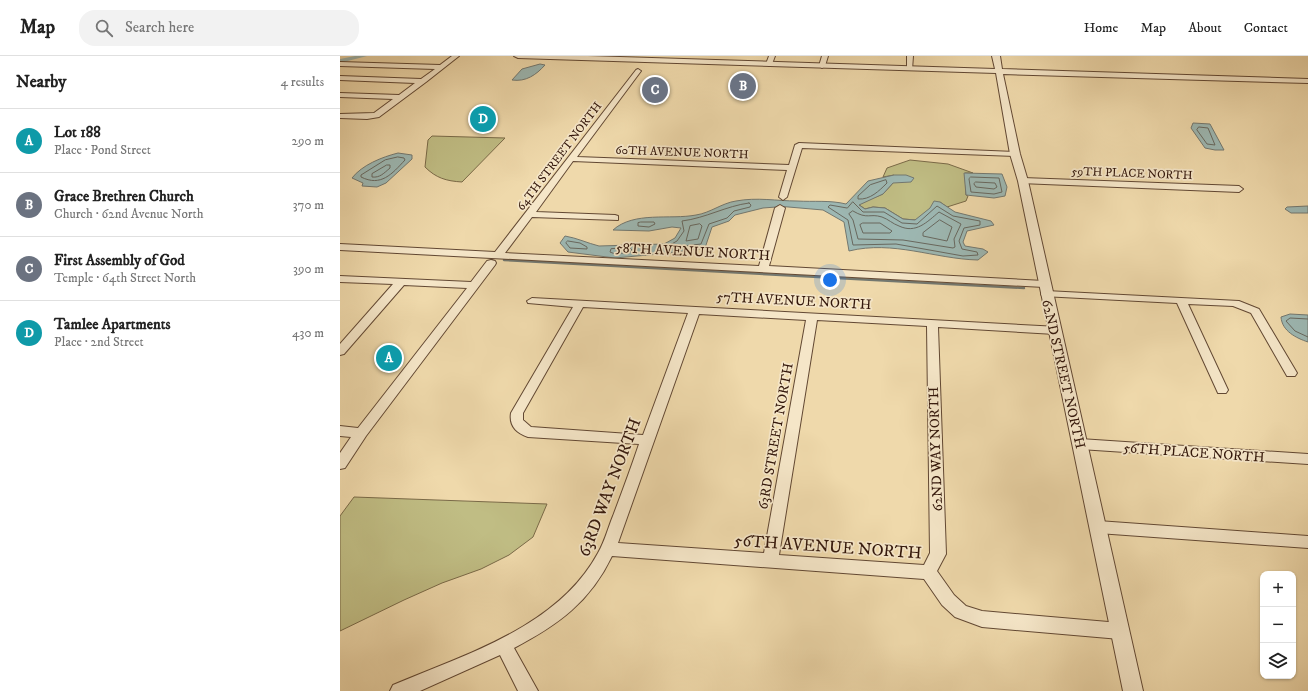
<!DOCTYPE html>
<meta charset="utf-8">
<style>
body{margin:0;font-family:"IM FELL DW Pica",serif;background:#f2f2f2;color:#222}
.controls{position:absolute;right:12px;bottom:12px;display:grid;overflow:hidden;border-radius:8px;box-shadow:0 1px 3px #0004}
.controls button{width:36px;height:36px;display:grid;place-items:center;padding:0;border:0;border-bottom:1px solid #e0e0e0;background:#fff;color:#222;font:20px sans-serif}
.you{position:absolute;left:490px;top:224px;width:14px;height:14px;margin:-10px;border:3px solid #fff;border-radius:50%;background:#1a73e8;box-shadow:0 0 0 6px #1a73e833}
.badge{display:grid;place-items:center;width:26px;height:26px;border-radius:50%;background:#d93025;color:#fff;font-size:13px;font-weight:700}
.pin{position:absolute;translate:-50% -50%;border:2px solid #fff;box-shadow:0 1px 4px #0006}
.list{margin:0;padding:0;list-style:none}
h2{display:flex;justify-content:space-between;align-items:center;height:52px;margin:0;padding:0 16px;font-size:17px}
h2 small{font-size:13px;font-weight:400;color:#767676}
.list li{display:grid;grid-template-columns:26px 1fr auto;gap:12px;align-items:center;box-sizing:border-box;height:64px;padding:0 16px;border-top:1px solid #e0e0e0}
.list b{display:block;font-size:15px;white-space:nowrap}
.list p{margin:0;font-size:13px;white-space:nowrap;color:#767676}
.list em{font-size:13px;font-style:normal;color:#767676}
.icon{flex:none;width:22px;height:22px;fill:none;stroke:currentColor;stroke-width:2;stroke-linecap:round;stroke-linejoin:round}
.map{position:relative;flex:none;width:968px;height:635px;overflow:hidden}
header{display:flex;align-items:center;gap:24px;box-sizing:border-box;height:56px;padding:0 20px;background:#fff;border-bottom:1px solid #e0e0e0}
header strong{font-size:19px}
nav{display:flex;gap:22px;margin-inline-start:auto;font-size:14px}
.search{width:280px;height:36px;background:#f2f2f2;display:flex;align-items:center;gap:10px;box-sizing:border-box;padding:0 14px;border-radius:16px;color:#767676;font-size:15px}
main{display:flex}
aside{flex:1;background:#fff}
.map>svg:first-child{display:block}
.green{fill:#c0bd84;stroke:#7a6a48}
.water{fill:#9db8b3;stroke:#737870}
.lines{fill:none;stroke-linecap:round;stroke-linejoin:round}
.shore{stroke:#68685f;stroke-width:1}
.stream{stroke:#737870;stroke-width:2.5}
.canal{fill:#9db8b3;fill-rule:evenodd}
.minor-casing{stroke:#624833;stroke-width:2}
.tertiary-casing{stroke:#624833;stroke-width:2}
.minor{fill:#f5e6c8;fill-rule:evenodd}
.tertiary{fill:#f5e6c8;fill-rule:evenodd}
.labels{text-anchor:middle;stroke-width:3.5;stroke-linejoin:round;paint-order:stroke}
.far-street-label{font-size:12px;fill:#33170b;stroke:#f5e6c8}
.street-label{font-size:14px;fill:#33170b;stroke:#f5e6c8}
.near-street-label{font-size:17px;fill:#33170b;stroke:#f5e6c8}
</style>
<header>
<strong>Map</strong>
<div class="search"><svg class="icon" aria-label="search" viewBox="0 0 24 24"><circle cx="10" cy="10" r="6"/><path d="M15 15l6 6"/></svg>Search here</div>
<nav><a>Home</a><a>Map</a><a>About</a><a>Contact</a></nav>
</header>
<main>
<aside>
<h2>Nearby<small>4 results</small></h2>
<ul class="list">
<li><span class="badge" style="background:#0f9aa8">A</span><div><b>Lot 188</b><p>Place · Pond Street</p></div><em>290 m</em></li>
<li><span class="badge" style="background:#6b7280">B</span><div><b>Grace Brethren Church</b><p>Church · 62nd Avenue North</p></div><em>370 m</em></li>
<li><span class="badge" style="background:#6b7280">C</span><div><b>First Assembly of God</b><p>Temple · 64th Street North</p></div><em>390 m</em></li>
<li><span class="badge" style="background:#0f9aa8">D</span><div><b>Tamlee Apartments</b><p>Place · 2nd Street</p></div><em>430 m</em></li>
</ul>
</aside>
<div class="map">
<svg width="968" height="635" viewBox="0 0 968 635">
<rect width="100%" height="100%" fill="#efd9ab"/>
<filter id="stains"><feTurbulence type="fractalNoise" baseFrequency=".005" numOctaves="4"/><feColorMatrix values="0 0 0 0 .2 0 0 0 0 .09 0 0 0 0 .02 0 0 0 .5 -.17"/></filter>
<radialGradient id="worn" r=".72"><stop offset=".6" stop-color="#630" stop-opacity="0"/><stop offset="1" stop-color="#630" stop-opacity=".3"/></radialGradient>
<path class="green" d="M92 80 165 82 122 126C106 125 96 122 85 111L88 84Z
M570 104 608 108 633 117H625L626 139 628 140 626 145 607 151 600 146 576 164 563 163 545 152 533 151 525 153 518 148 543 138 553 127 554 119 543 121 547 112Z
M14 441 207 448 193 481 169 499 141 513 102 527 64 544 0 575V460Z"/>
<path class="water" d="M200 8 205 9C196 19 186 26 172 24L182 13Z
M853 67 870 68 884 94H875L865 92 851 72Z
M58 97 72 99V103L46 127 37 131 22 130 23 127 12 122C22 109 42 101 58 97Z
M624 117 662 118 667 131 665 140 654 142 626 139Z
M554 119H566L574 122 571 126 553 127 543 138 519 149 525 153 533 151 545 152 563 163 575 164 590 152 594 145 600 146 615 156 651 165 654 169 627 175 623 186 625 190 643 193 648 196 638 204C595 203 553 184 509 195L504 166 483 154 437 150 436 151 423 152 395 159 389 165 372 171 365 192 330 197 275 202 228 196 220 187 225 180C237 182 247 187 259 190L324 188 335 182 341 172 332 171 309 175 273 174C294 155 330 164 356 159 370 157 382 147 396 145 417 141 437 145 457 145 474 146 490 144 506 148L528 125Z
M968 150V157H951L945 153 947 151Z
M950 258 968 259V286C956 282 942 275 941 261Z"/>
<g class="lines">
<path class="shore" d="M859 71 868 72 875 89 867 88 857 74Z
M58 101 64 102 65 104C52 118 41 131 21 121V119L45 104Z
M47 109H50V112C44 117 40 122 32 121V118Z
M631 121 659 122 662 136 654 138 631 136 629 123Z
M546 124 547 127C539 135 530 144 518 143V140L530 129Z
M636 126 655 127 657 131 654 133 636 131 634 128Z
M513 146 523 156H544L562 167 577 168 597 150 613 160 640 165V169L624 172 619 185 622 193 637 196 638 199 623 200 556 188 513 189 508 164 488 151 490 149 507 152Z
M409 147 411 149 410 151 394 155 387 162 369 168 361 188 328 192V190L337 185 344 175 342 165C366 162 386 150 409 147Z
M513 155C528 164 529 157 542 161 548 163 553 168 559 170 576 178 587 166 599 156L621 168 614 183 615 191 613 192 563 184 518 183 513 164 509 158Z
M600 164 612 171 607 185 583 180V177Z
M301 166H314L315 168 309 171 298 170V167Z
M523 167H540L552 175 550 177H523L520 169Z
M360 168 362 170 358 183 346 185 350 170Z
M228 185 240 187 247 191V193L230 192 226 187Z
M290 192 292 194 291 196 275 198 270 196 271 193Z
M968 263 950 262 946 265 955 275 968 281"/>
<path class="stream" d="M164 204 684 232"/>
<path class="canal" d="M15 0H27L0 7V3Z"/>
<defs>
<path id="minor" d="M112 0H119L86 26 39 61 27 63 0 62V58L34 57 53 43 0 41V37L59 39 75 27 0 24V20L81 23 95 13 0 10V6L100 9Z
M429 0H435L432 8 429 10 426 8Z
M482 0H488L485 10 482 12 479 10Z
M567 0H573L572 14 567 13Z
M298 13 301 15 237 101 449 109 455 89 459 87 675 96 679 98 675 100 462 92 447 141 443 144 439 141 447 114 233 105 196 156 275 159 278 160V164L192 161 165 197 419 210 435 152 440 149 445 152 429 210 704 225 709 228 704 231 0 194V188L155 196 296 14Z
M683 122 899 130 903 133 899 136 680 127V123Z
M151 204 155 205 156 207 155 209 26 380 5 412 0 413V397L11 381 0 380V370L18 372 127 232 64 229 4 298 0 299V288L53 228 0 226V220L131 226 147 205Z
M706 235 899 245 919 253 957 317 955 320H947L911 257 893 250 848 248 888 334 886 337H878L837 247 702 240 701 238 702 236Z
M192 242 719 271 721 274 719 277 715 278 598 271 606 498 597 515 614 539 626 550 642 555 780 567 786 569 788 575 786 581 780 583 642 571 615 561 602 549 584 523 272 500C250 546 218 569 174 592L198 635H178L160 599 80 635H50L53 629C126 598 218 571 258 497 265 485 268 472 273 460 282 436 291 412 299 388L188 381C176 377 169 369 171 357L233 251 188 247 187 245ZM243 251 348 257 303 379 191 371 183 364V357ZM359 258 466 264 424 497 278 487ZM477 264 587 270 590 497 584 509 439 499Z
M740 383 968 398V408L740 393 735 392 733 388 735 384Z
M758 465 968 480V492L758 477 753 475 751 471 753 467Z"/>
<path id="tertiary" d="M174 0H248L655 13 652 0H660L662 13 968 23V27L663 18 680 98 688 125 803 635H783L678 125 670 98 656 17 178 2Z"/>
</defs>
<use href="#minor" class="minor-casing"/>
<use href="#tertiary" class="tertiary-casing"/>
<use href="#minor" class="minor"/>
<use href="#tertiary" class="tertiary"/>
</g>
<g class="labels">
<g class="far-street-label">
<text transform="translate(342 96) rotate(2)" y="4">60TH AVENUE NORTH</text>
<text transform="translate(219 100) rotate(-53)" y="4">64TH STREET NORTH</text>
<text transform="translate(792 117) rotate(2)" y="4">59TH PLACE NORTH</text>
</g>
<g class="street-label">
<text transform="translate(353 195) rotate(3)" y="5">58TH AVENUE NORTH</text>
<text transform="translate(454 244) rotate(3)" y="5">57TH AVENUE NORTH</text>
<text transform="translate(724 318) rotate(77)" y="5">62ND STREET NORTH</text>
<text transform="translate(435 380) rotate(-80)" y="5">63RD STREET NORTH</text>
<text transform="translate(595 393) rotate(-92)" y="5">62ND WAY NORTH</text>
<text transform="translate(854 396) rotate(4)" y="5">56TH PLACE NORTH</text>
</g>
<g class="near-street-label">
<text transform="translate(269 431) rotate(-69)" y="6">63RD WAY NORTH</text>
<text transform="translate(488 490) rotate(4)" y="6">56TH AVENUE NORTH</text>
</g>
</g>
<rect width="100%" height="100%" filter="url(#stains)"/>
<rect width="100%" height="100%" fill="url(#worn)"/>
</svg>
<div class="controls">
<button>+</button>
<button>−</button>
<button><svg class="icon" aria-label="layers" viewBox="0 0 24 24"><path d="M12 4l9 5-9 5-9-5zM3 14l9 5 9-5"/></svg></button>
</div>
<div class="you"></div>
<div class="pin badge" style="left:49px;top:302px;background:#0f9aa8">A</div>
<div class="pin badge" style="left:403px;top:30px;background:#6b7280">B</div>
<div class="pin badge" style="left:315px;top:34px;background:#6b7280">C</div>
<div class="pin badge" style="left:143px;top:63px;background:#0f9aa8">D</div>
</div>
</main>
